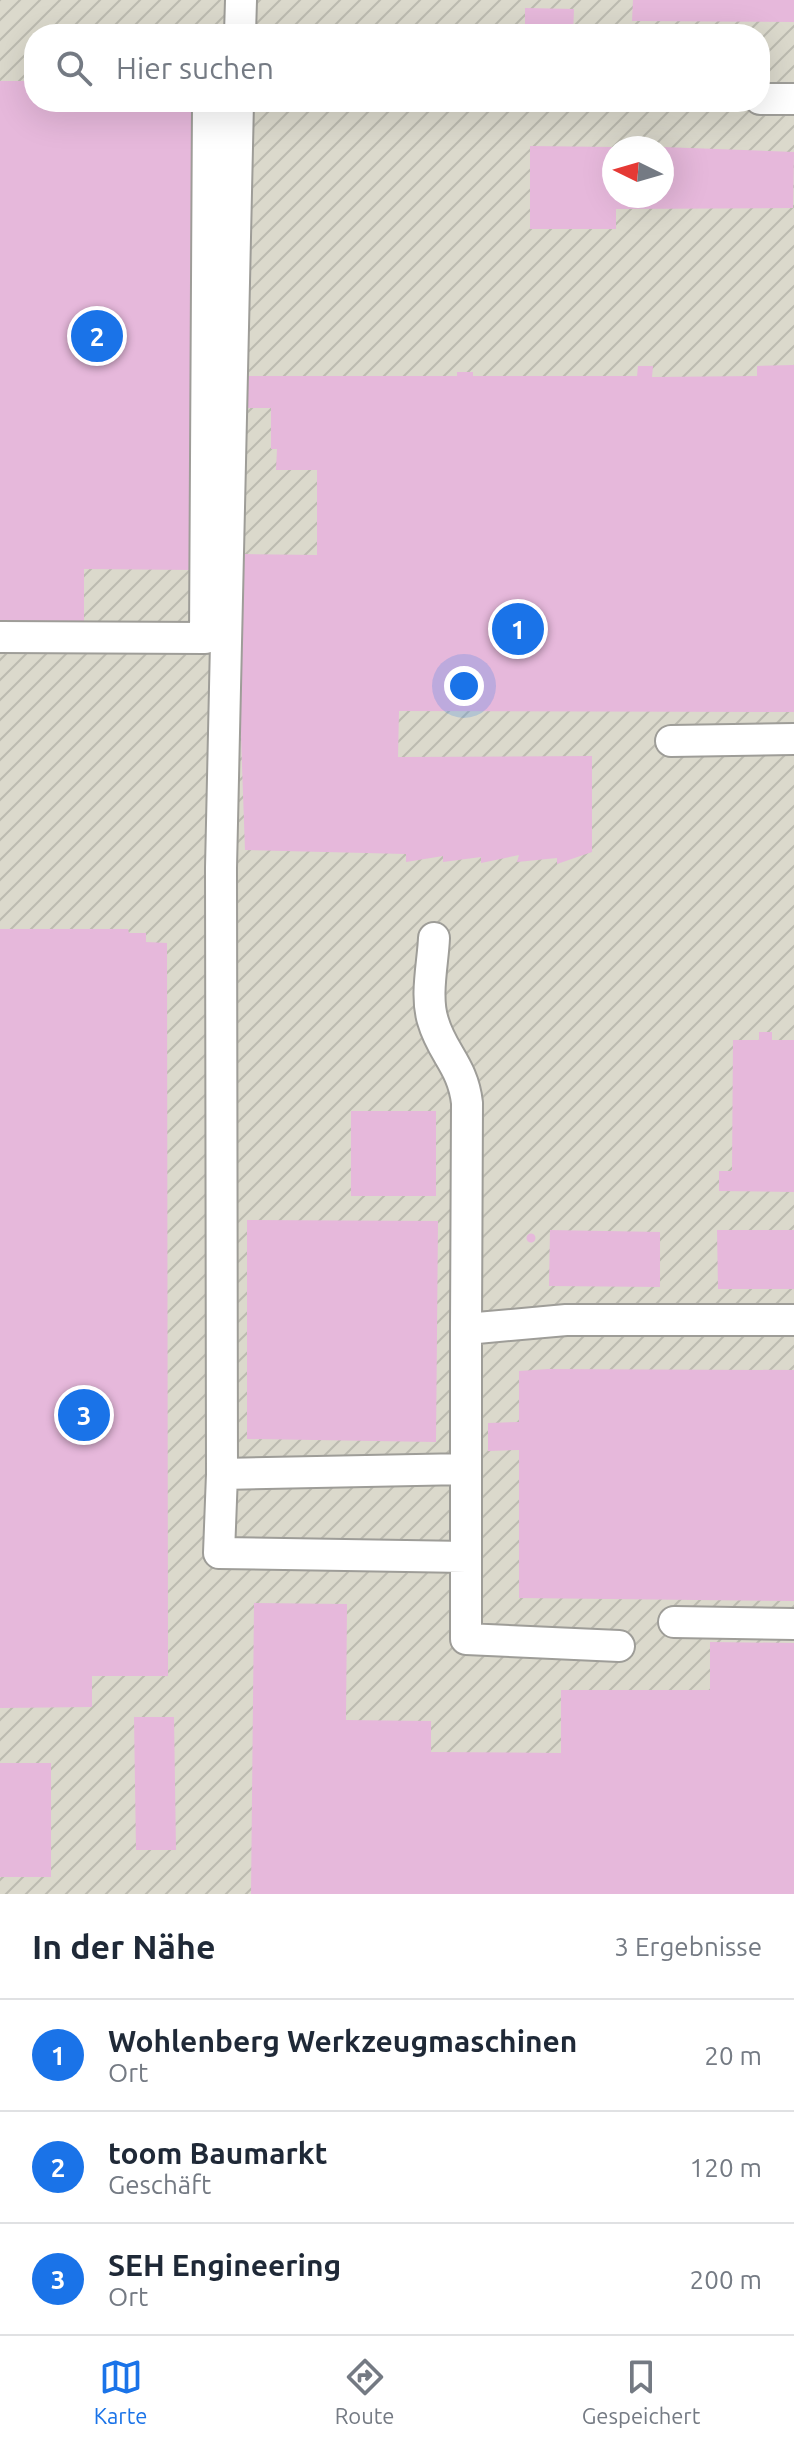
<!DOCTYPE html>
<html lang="de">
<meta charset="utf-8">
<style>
body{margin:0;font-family:Ubuntu,sans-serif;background:#f2f2f3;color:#1f2937}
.compass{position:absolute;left:602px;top:136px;width:72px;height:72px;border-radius:50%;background:#fff;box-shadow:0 8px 32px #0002;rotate:275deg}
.you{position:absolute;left:464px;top:686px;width:28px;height:28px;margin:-20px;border:6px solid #fff;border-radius:50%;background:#1a73e8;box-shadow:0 0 0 12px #1a73e833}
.badge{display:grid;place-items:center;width:52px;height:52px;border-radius:50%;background:#1a73e8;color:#fff;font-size:26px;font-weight:700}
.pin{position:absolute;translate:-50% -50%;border:4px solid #fff;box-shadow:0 2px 8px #0006}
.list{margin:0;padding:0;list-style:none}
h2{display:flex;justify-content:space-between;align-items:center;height:104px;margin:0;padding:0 32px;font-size:34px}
h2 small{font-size:26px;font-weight:400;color:#747a83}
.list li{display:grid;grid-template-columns:52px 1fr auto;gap:24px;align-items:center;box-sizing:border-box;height:112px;padding:0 32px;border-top:2px solid #e0e1e3}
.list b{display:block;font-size:30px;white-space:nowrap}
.list p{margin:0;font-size:26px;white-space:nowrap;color:#747a83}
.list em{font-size:26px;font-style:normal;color:#747a83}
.icon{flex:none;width:44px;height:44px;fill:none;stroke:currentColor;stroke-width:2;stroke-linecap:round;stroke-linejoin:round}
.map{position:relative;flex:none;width:794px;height:1894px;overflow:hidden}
.search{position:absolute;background:#fff;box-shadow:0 8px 32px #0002;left:24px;right:24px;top:24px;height:88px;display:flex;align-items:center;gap:20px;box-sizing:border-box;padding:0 28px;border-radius:32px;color:#747a83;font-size:30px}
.sheet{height:440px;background:#fff}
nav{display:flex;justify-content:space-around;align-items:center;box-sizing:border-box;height:112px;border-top:2px solid #e0e1e3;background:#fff;font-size:22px;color:#747a83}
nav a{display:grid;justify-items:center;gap:4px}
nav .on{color:#1a73e8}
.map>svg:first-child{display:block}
.industrial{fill:url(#industrial-furrows);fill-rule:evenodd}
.building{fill:#e6b8db}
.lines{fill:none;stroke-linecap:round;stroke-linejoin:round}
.minor-casing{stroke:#9e9d98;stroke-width:34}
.minor{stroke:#fff;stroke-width:30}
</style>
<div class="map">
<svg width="794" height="1894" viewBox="0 0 794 1894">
<defs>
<pattern id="industrial-furrows" width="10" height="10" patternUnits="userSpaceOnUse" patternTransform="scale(2)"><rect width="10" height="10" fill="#dbd9cc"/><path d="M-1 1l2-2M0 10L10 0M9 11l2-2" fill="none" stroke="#bcbbb0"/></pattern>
</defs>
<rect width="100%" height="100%" fill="#e6e5e0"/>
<path class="industrial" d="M0 0H794V1894H0ZM34 34H760V102H34ZM614 148H662V196H614Z"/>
<path class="building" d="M633 0H794V22L632 21Z
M525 8 574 9 573 34H525Z
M0 81H34V102H196L194 570 84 569V624L0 623Z
M530 146 614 147V196H662V147L794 152 793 208 616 209V229H530Z
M794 365V712L399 711 398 757 592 756V852L557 864V858L517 862 519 855 481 863V857L443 862V856L406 862V854L245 850 240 709 243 554 317 555V470H276L277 449H271V408H243V376H457V372H473V376H637L638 366H653L652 377 757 376V366Z
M0 929H128L129 933H146V942L167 943 168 1676H92V1707L0 1708Z
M759 1032H772V1040H794V1192L719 1191V1171H732L733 1040H759Z
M351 1111H436V1196H351Z
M247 1220 438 1221 436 1442 247 1439Z
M550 1230 660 1232V1287L549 1286Z
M717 1230H794V1289H718Z
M526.5 1238a4.5 4.5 0 1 1 9 0a4.5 4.5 0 1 1-9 0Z
M548 1369 794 1370V1601L519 1598V1450L488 1451V1423L519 1422V1371Z
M254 1603 347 1604 346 1720 431 1721V1752L561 1753V1690H710V1642L794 1643V1894H251Z
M134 1717H174L176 1850H136Z
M0 1763H51V1877H0Z"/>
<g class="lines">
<defs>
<path id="minor" d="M240 34 241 0
M760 99H794
M0 637 205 638 208 102
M671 741 794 739
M434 938C433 963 425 996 433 1021 442 1053 463 1066 467 1103L466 1329
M466 1469 222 1474 219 1553 466 1557
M222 1474 221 868 238 102
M674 1622 794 1624
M619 1646 466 1639V1329L566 1320H794"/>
</defs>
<use href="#minor" class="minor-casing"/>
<use href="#minor" class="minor"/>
</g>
</svg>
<svg class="compass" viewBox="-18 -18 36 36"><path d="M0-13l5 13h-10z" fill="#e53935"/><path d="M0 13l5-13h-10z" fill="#747a83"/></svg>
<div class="you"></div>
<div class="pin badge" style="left:518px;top:629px">1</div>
<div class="pin badge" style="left:97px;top:336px">2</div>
<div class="pin badge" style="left:84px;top:1415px">3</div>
<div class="search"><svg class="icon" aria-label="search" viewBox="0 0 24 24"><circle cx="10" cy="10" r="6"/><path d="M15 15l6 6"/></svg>Hier suchen</div>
</div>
<section class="sheet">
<h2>In der Nähe<small>3 Ergebnisse</small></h2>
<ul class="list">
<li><span class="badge">1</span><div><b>Wohlenberg Werkzeugmaschinen</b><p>Ort</p></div><em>20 m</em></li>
<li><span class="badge">2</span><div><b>toom Baumarkt</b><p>Geschäft</p></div><em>120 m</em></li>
<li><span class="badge">3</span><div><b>SEH Engineering</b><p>Ort</p></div><em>200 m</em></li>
</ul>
</section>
<nav>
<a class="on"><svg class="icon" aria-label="map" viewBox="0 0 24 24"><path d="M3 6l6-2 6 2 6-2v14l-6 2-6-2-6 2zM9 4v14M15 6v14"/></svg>Karte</a>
<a><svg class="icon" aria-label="directions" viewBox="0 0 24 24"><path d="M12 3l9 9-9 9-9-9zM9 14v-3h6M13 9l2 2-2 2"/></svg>Route</a>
<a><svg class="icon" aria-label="saved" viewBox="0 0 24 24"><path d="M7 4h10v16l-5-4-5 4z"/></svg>Gespeichert</a>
</nav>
